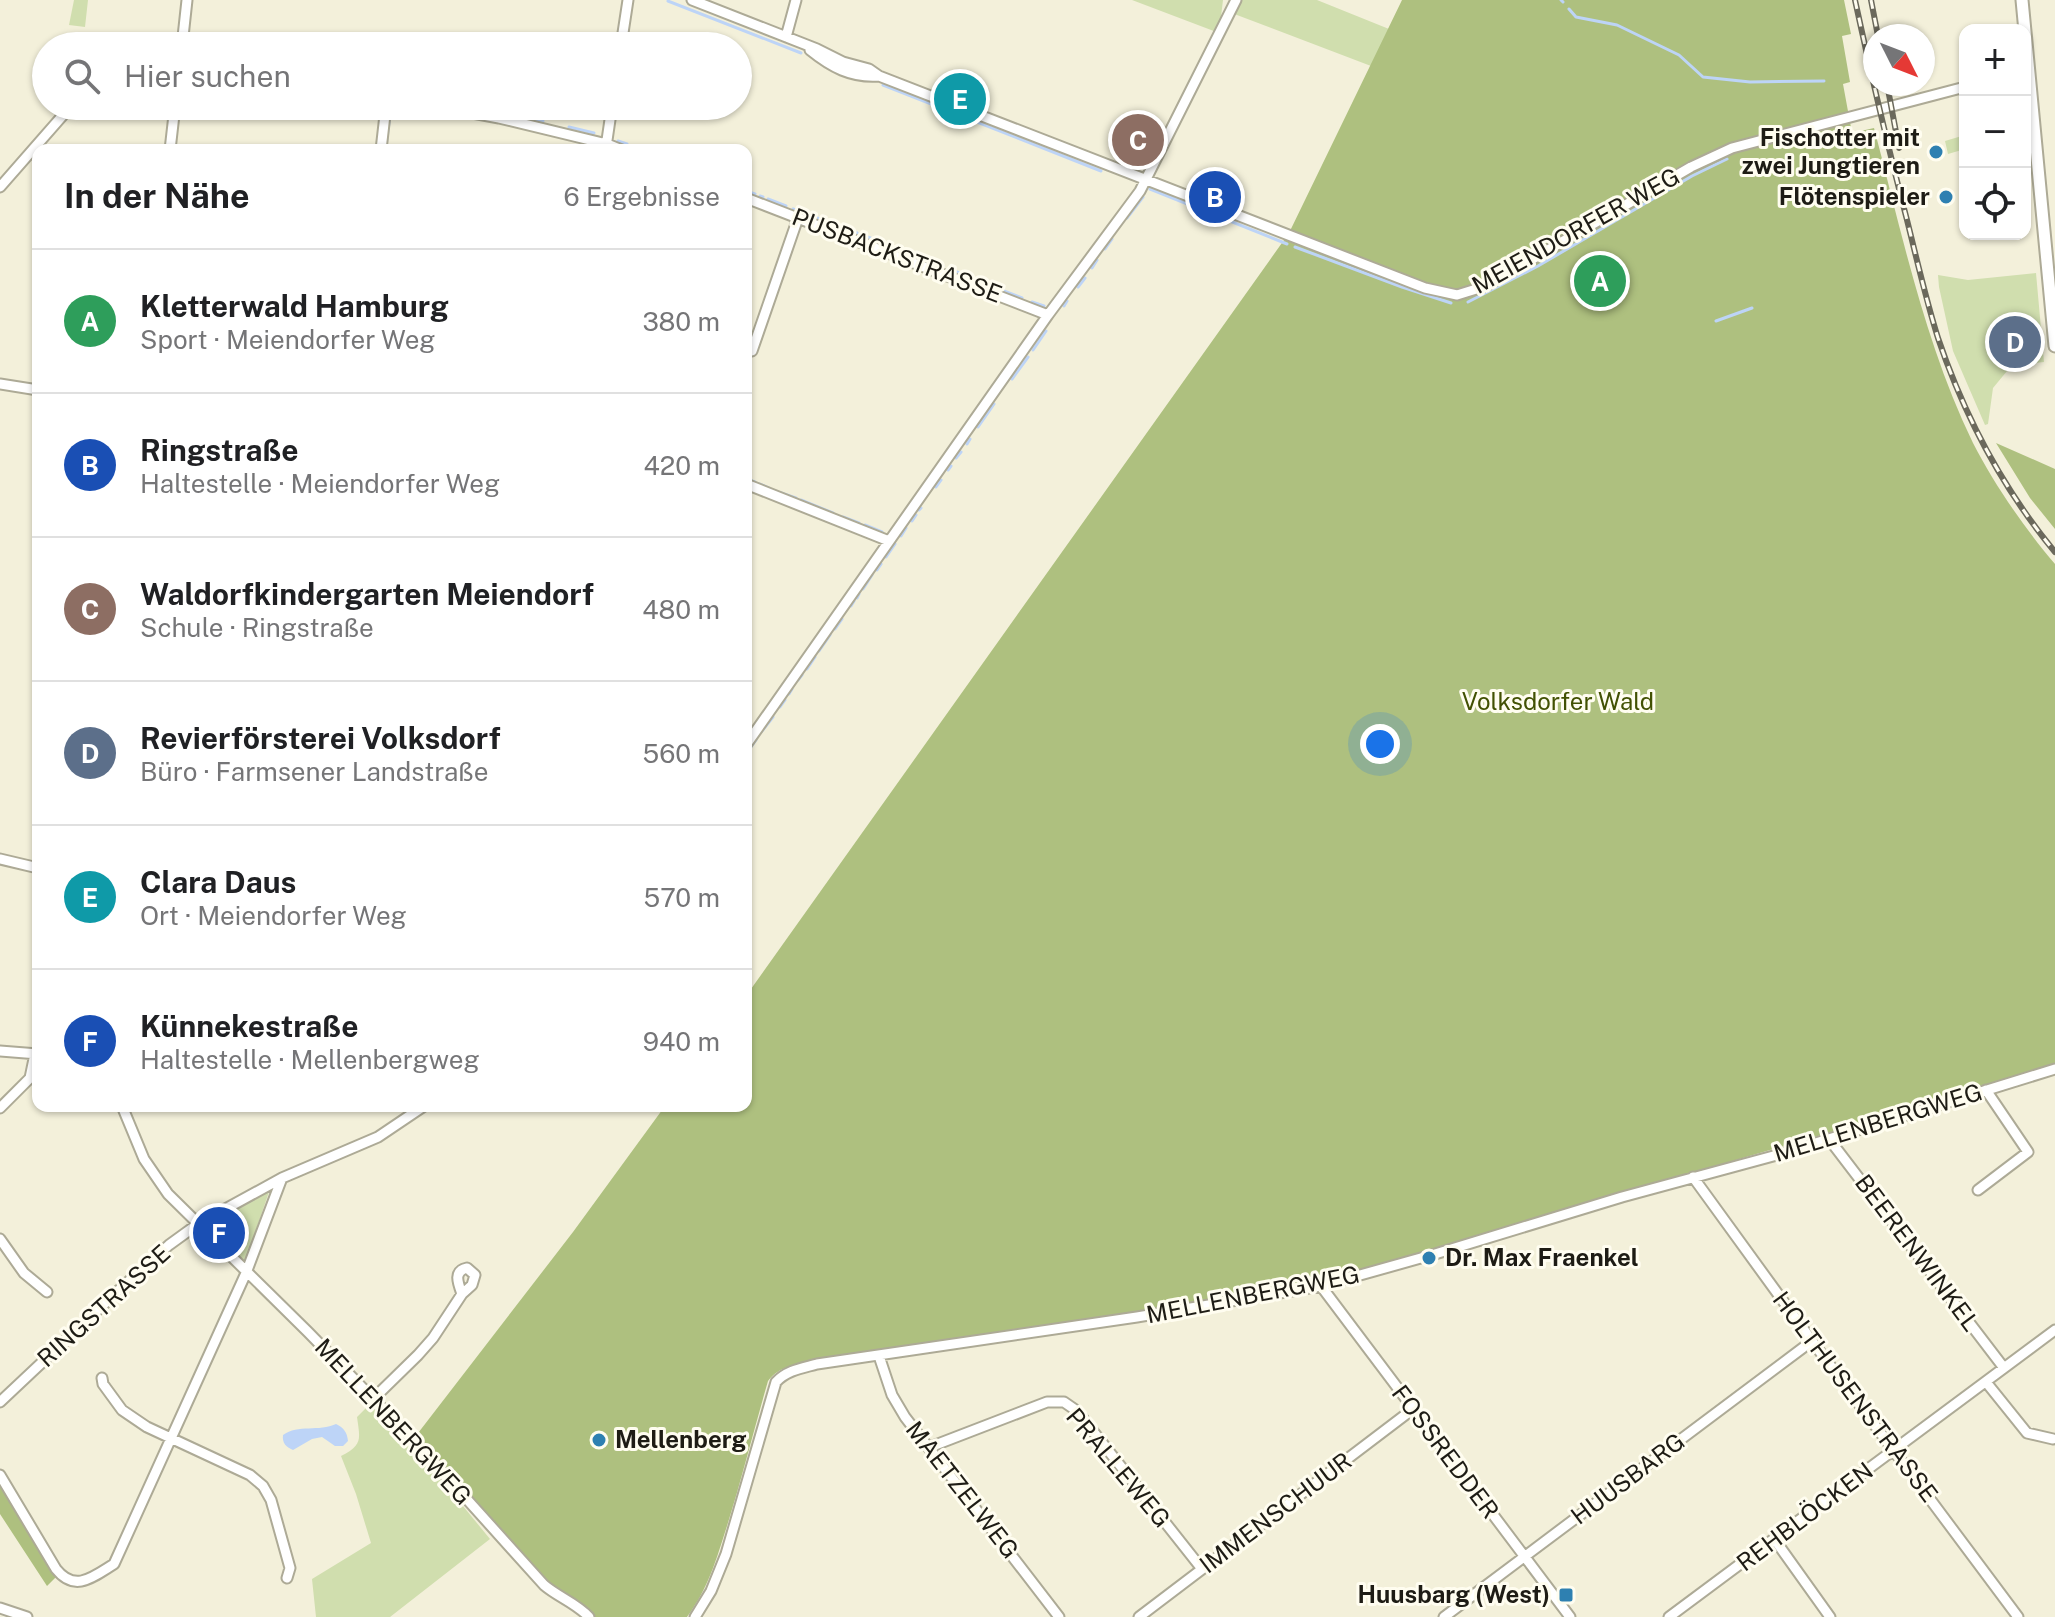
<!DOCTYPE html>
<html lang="de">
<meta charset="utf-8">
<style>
body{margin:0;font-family:"Public Sans",sans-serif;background:#f6f6f6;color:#202124}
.controls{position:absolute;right:24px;top:24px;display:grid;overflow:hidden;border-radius:16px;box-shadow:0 2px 6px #0004}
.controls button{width:72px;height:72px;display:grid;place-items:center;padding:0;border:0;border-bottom:2px solid #e0e0e0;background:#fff;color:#202124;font:40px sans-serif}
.compass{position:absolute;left:1863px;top:24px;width:72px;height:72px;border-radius:50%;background:#fff;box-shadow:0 2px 6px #0004;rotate:132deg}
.you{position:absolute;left:1380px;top:744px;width:28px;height:28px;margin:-20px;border:6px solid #fff;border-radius:50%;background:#1a73e8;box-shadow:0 0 0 12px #1a73e833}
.badge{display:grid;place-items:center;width:52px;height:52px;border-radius:50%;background:#2e80b1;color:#fff;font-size:26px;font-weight:700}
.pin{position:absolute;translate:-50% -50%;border:4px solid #fff;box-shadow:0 2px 8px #0006}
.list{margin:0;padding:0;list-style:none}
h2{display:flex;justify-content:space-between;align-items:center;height:104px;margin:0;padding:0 32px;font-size:34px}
h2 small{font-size:26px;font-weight:400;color:#757577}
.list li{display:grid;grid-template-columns:52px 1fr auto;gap:24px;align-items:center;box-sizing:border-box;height:144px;padding:0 32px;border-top:2px solid #e0e0e0}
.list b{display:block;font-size:30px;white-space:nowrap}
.list p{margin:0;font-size:26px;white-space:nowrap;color:#757577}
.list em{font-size:26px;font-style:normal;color:#757577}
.icon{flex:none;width:44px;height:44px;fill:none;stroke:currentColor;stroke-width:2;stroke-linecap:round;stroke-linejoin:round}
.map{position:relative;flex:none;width:2055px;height:1617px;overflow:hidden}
.search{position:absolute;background:#fff;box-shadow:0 2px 6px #0004;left:32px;top:32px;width:720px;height:88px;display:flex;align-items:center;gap:20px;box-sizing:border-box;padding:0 28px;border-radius:44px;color:#757577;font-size:30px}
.panel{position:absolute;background:#fff;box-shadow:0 2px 6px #0004;left:32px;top:144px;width:720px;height:968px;border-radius:16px}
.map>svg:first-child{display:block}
.green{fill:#d0deae}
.forest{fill:#aec07f}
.water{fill:#bdd4f7}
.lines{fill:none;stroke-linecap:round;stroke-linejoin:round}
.stream{stroke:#bdd4f7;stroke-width:3}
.minor-casing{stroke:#adaa96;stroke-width:13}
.major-casing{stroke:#adaa96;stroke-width:15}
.minor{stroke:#fff;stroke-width:9}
.major{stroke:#fff;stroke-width:11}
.rail-casing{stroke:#6b695c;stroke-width:6}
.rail{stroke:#fffdf0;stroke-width:3;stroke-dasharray:9;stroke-linecap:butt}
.poi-dot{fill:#2e80b1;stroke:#fffdf0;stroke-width:3}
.labels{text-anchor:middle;stroke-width:6;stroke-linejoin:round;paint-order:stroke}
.poi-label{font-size:24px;font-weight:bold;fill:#1e1c15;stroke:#fffdf0;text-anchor:end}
.street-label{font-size:24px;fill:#1e1c15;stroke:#fffdf0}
.park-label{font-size:24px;fill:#425103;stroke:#fffdf0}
</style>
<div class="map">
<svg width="2055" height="1617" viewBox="0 0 2055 1617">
<rect width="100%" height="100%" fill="#f3f0da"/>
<path class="green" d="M74 0H88L85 27 69 25Z
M1132 0H1223L1219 33Z
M1235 0H1317L1389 29 1371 66 1229 12Z
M1965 135V149L1948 154 1945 141Z
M2036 273 2044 362 2012 365 1993 388 1988 424 1985 425 1953 351 1939 287 1938 275 1968 280Z
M270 1189 245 1262 209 1223Z
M371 1403 408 1439 490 1539 390 1617H316L312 1579 371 1543 356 1494 341 1456C363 1445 360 1439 357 1417Z"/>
<path class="forest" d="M1402 0H1844L1851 34 1842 36 1850 82 1843 84 1852 133 1874 128C1902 234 1925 344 1973 443 1994 484 2025 529 2055 564V1066L1316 1284 815 1361C797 1365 780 1365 768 1381 754 1429 742 1478 727 1526 716 1560 709 1587 687 1617H594L590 1612 559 1592 473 1503 415 1437 573 1232 665 1106H746V996L1289 233Z
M1996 443 2055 469V529L2030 498Z
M0 1482 57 1576 47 1586 0 1514Z"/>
<path class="water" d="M336 1424C344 1428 347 1432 348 1441L343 1446H335L322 1437 312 1439 293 1450C286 1447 282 1443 283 1435 298 1424 319 1432 336 1424Z"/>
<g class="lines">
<path class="stream" d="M1561 0 1563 2
M668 1 801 53
M1569 9 1576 17 1617 25 1679 55 1703 77 1750 82 1824 81
M883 85 1101 171
M475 107 488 109
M497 111 499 112
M509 114 543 121
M569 127 594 133
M618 141 627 144
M386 146 391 107
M639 149 640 150
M1150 189 1287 244
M746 191 755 194
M760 196 763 197
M768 199 786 206
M793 209 808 214
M814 217 824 220
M1127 218 1143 197
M837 225 857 233
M865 236 883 243
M889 246 905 252
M1295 247 1402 287 1451 303
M1105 249 1112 239
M912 255 918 257
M924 259 943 266
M1092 268 1097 260
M949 269 967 276
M974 279 984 283
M991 286 1022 298
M1078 287 1085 278
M1032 302 1044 306
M1468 302 1538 266 1692 176 1727 159
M1064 306 1067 301
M1716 321 1752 308
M1033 350 1046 331
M1012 379 1028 357
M978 427 994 404
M967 444 970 439
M956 458 961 452
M948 470 951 466
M749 480 755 482
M760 484 769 488
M936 487 941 480
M781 493 796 498
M801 500 833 513
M919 510 921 508
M843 517 859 523
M912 521 916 515
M865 525 882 532
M901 536 906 528
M886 557 895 544
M877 570 881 564
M863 589 872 575
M857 598 859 594
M851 606 854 601
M835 629 842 619
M819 651 830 635
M807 669 815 657
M798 680 802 675
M789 694 792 689
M780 707 785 700
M762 731 773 717
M746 754 756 740"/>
<defs>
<path id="minor" d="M692 0 817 49 843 62 869 69 879 76 1425 288 1457 295 1486 286 1691 167 1732 148 1965 87
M786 37 796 0
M182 46 187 0
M621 46 628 0
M810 50C831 67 851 78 879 76
M147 106 174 112
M435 106 499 118 607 144 622 150
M606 147 612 106
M170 150 175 106
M381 150 386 106
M0 187 71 106
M746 198 1048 315
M752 351 798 218
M0 384 38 390
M746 484 889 541
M746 745 1048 315 1140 191 1236 0
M0 859 38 868
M0 1051 38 1054
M122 1106 144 1159 168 1194 308 1332 419 1446 544 1585C558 1597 576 1603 589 1617
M0 1108 30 1078 35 1054
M1829 1139 2004 1368
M1693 1177 1812 1341 2018 1617
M1978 1190 2028 1152 1986 1090
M0 1239 24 1273 47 1292
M1321 1286 1570 1617
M879 1356 892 1395 905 1417 1059 1617
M102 1378 103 1384 122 1410 147 1427 250 1475 263 1486 271 1500 290 1568 287 1578
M1986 1382 2027 1433 2053 1439
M373 1399 418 1355 433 1338 462 1294 472 1285 475 1275 467 1268C453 1271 458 1283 462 1294
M0 1402 119 1290 169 1245 198 1224 282 1178 378 1137 424 1106
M930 1447 1047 1402H1064L1077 1411 1202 1569
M0 1475 56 1569C75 1593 93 1577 114 1564L246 1273 282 1178
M1775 1540 1830 1617
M0 1608 27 1617
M695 1617 711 1591 726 1554 776 1382C787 1370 803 1368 817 1364L1137 1317 1321 1286 1435 1254 1622 1197 1777 1155 2055 1069
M1139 1617 1413 1409
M1444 1617 1812 1341
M1669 1617 2055 1330"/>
<path id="major" d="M2022 0 2055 346"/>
</defs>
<use href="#minor" class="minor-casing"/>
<use href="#major" class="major-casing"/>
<use href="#minor" class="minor"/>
<use href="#major" class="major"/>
<defs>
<path id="rail" d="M1855 0C1871 74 1888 147 1907 220 1917 260 1926 300 1938 338 1964 415 2003 489 2055 552
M1871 0 1878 36
M1887 84 1899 148"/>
</defs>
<use href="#rail" class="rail-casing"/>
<use href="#rail" class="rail"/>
</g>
<g class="poi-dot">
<circle cx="1936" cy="152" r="8"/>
<circle cx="1946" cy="197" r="8"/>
<circle cx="1429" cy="1258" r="8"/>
<circle cx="599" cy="1440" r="8"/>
<rect x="1558" y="1587" width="16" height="16" rx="4"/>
</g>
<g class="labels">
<g class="poi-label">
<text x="1920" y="146">Fischotter mit<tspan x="1920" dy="28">zwei Jungtieren</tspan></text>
<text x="1930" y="205">Flötenspieler</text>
<text x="1445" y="1266" text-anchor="start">Dr. Max Fraenkel</text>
<text x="615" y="1448" text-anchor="start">Mellenberg</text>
<text x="1550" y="1603">Huusbarg (West)</text>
</g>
<g class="street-label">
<text transform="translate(1576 231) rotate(-29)" y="8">MEIENDORFER WEG</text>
<text transform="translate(897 256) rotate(21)" y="8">PUSBACKSTRASSE</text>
<text transform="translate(1878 1123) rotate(-17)" y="8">MELLENBERGWEG</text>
<text transform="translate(1917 1253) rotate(53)" y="8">BEERENWINKEL</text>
<text transform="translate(1253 1295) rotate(-11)" y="8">MELLENBERGWEG</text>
<text transform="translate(104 1306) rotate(-42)" y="8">RINGSTRASSE</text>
<text transform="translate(1855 1397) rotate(53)" y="8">HOLTHUSENSTRASSE</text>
<text transform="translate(393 1422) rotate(47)" y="8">MELLENBERGWEG</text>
<text transform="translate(1445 1452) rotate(53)" y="8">FOSSREDDER</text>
<text transform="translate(1118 1468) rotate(50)" y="8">PRALLEWEG</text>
<text transform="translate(1628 1479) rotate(-37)" y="8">HUUSBARG</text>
<text transform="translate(962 1490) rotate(52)" y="8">MAETZELWEG</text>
<text transform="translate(1276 1513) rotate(-37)" y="8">IMMENSCHUUR</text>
<text transform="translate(1805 1517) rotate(-37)" y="8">REHBLÖCKEN</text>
</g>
<g class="park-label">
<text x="1558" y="710">Volksdorfer Wald</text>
</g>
</g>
</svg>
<div class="controls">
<button>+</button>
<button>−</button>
<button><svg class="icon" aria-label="locate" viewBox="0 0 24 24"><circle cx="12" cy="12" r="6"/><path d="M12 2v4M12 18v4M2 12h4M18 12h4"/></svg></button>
</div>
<svg class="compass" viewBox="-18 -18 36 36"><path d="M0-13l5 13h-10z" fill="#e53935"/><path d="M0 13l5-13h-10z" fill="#757577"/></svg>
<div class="you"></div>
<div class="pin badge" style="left:1600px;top:281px;background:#2e9e5b">A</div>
<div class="pin badge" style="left:1215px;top:197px;background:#1a4fb4">B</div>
<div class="pin badge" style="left:1138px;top:140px;background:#8d6e63">C</div>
<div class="pin badge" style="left:2015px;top:342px;background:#5c6f8a">D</div>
<div class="pin badge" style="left:960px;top:99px;background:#0f9aa8">E</div>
<div class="pin badge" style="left:219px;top:1233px;background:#1a4fb4">F</div>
<div class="search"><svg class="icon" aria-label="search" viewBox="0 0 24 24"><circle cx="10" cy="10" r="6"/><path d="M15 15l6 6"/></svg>Hier suchen</div>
<section class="panel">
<h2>In der Nähe<small>6 Ergebnisse</small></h2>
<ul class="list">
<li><span class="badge" style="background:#2e9e5b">A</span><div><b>Kletterwald Hamburg</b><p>Sport · Meiendorfer Weg</p></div><em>380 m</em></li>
<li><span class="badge" style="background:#1a4fb4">B</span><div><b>Ringstraße</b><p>Haltestelle · Meiendorfer Weg</p></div><em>420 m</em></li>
<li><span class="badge" style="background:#8d6e63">C</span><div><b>Waldorfkindergarten Meiendorf</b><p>Schule · Ringstraße</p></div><em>480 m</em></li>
<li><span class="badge" style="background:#5c6f8a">D</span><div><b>Revierförsterei Volksdorf</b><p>Büro · Farmsener Landstraße</p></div><em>560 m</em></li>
<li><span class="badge" style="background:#0f9aa8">E</span><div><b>Clara Daus</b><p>Ort · Meiendorfer Weg</p></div><em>570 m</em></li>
<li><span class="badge" style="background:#1a4fb4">F</span><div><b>Künnekestraße</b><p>Haltestelle · Mellenbergweg</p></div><em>940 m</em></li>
</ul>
</section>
</div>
